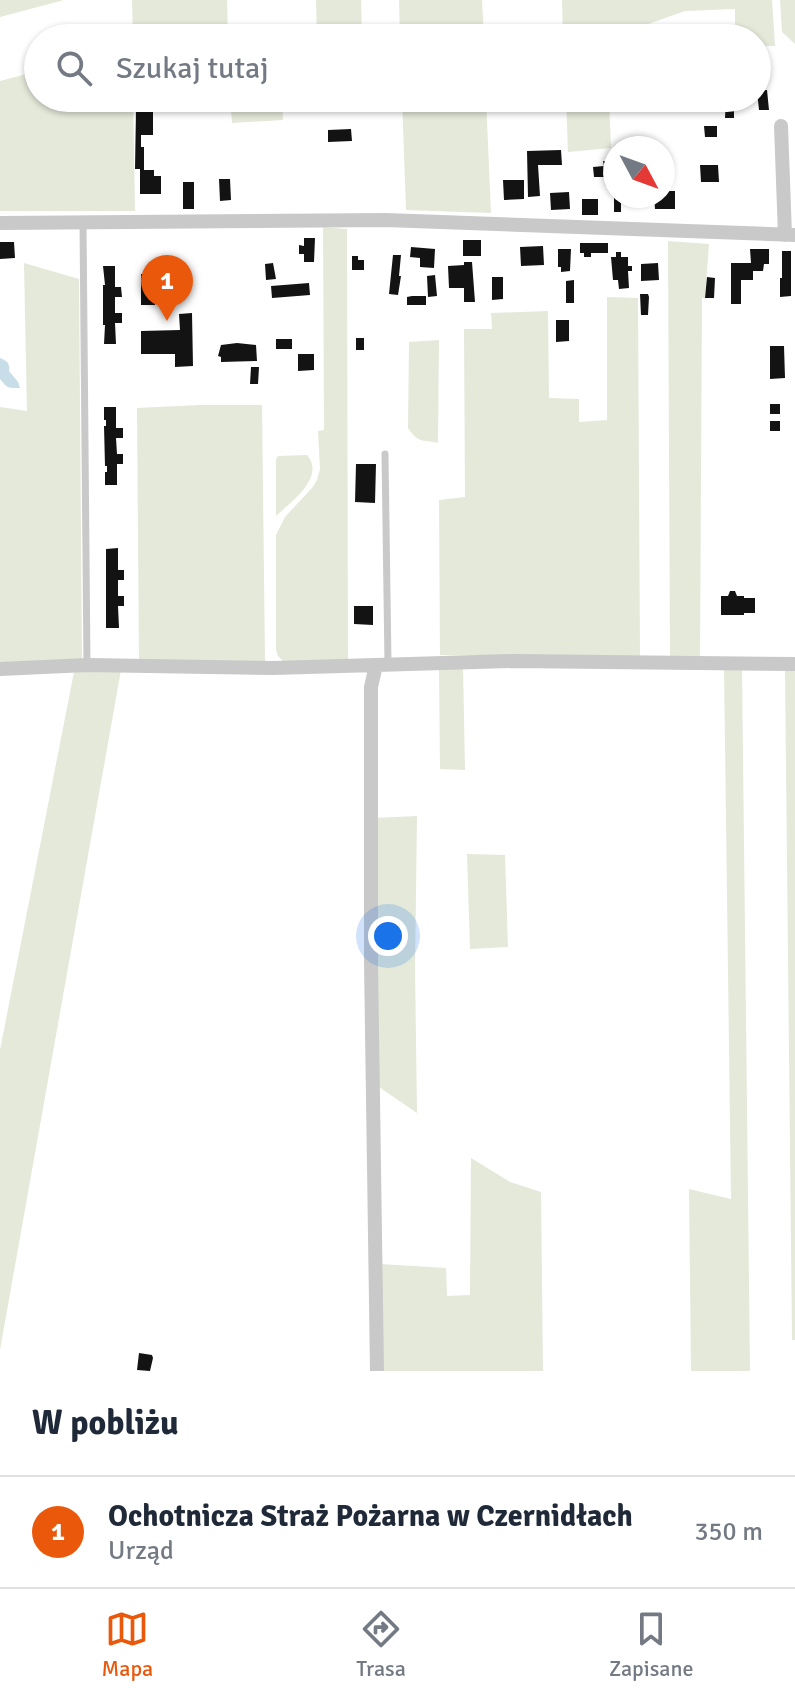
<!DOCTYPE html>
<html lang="pl">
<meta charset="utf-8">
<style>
body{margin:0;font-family:Signika,sans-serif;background:#f2f2f3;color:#1f2937}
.compass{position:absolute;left:603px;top:136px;width:72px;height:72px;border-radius:50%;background:#fff;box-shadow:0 2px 6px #0004;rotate:131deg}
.you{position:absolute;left:388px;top:936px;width:28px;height:28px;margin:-20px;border:6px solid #fff;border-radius:50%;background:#1a73e8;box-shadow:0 0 0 12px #1a73e833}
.badge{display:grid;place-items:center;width:52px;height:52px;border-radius:50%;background:#ea580c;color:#fff;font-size:26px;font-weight:700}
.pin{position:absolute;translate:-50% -66px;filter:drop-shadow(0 2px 4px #0008)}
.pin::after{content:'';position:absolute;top:42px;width:28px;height:24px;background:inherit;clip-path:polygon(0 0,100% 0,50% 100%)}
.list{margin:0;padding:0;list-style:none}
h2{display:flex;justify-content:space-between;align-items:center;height:104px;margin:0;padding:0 32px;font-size:34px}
h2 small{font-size:26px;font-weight:400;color:#747a83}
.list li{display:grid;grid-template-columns:52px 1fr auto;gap:24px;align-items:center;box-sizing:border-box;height:112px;padding:0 32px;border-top:2px solid #e0e1e3}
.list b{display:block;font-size:30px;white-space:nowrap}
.list p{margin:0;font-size:26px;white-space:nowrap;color:#747a83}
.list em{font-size:26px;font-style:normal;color:#747a83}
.icon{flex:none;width:44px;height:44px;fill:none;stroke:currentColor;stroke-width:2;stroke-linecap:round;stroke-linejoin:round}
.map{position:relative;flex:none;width:795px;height:1371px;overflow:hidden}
.search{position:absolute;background:#fff;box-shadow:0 2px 6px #0004;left:24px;right:24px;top:24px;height:88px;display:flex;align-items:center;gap:20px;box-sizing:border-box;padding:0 28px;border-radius:44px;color:#747a83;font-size:30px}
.sheet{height:216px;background:#fff}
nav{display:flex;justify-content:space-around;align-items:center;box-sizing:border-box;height:112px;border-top:2px solid #e0e1e3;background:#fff;font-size:22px;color:#747a83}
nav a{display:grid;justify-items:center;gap:4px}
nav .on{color:#ea580c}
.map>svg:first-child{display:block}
.green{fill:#e4e9da}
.water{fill:#c7dee9}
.building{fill:#131313}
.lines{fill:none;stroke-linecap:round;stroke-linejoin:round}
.lane{stroke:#c9c9c9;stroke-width:7}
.street{stroke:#c9c9c9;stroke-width:14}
</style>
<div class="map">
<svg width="795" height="1371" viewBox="0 0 795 1371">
<rect width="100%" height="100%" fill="#fff"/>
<path class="green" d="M0 0H64L0 17Z
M132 0H227L228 38H133Z
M316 0H361L362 34 317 38Z
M399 0H482L484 38H400Z
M562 0H772L775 46H757V38H735V9L685 11 637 28 607 36 606 38H563Z
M780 0H795V44L782 32Z
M38 71V98H133L135 211H0V81Z
M230 98H282L283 120 232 123Z
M402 98H486L491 213 406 210Z
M566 98H609L611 148 568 152Z
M323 227 347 229 348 661 285 663 278 656 276 650V535L285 517 312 488 317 480 320 469 318 431 324 430Z
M668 241 709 244 705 298H702L700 659 670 658Z
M24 263 79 279 82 660 0 664V407L27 411Z
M607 297 638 298 640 658 440 655 439 500 465 497 464 329H492L491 313 548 311 549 398 579 399V422L607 420Z
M439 340 438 443C422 439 419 444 408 428L409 342Z
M200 405H262L265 662 139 661 137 408Z
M307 455C326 477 291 502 276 516V459L278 456Z
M463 666 465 770 440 769 439 667Z
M724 667 742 668 750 1371H691L689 1189 731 1199Z
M121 670 0 1350V1050L74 672Z
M785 670H795V1340H792Z
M417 816 415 967 417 1113 376 1085 375 818Z
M467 854 505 855 508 947 470 949Z
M471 1158 510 1182 541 1192 543 1371H381L380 1264 446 1268 447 1296 470 1295Z"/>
<path class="water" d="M0 358C7 361 10 363 9 371L18 382 20 388C8 388 8 389 0 379Z"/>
<path class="building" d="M767 90 769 110H759L757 91Z
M726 98H734V118H725Z
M136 109H153V135H141V147H144V170H154V176H161V194H140V169H135Z
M704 126H717V137H705Z
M351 129 352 141 328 142V130Z
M561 150 562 165H538L540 196 528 197 527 151Z
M603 161H615V191H612V177H594L593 167 604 166Z
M700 165H718L719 182H701Z
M219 179H230L231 200 220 201Z
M503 180H524V199L504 200Z
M183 182H194V209H183Z
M663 191H675V209H655L654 196H663Z
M569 192 570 209 551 210 550 193Z
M614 196H621V212H614Z
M582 199H598V215H582Z
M304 238H315L314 262H304V254H299V245L304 246Z
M463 240H481V256H463Z
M0 242H14L15 258 0 259Z
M580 243H608V253H591V257H584V253H580Z
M543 246 544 265 521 266 520 247Z
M411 247 435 249 434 268 420 267V258L410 257Z
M558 249H571L570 271 561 272V267H558Z
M750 249H769V264H764L763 271H753V280H741V304H731V263H751Z
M782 251H791V296L780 297V278H782Z
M616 252H621V257H628V266H632V271H628L629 288 619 289 618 280H613L611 257H616Z
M393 255H401L399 276H401L398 295 389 294Z
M352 256H358V260H364V270H352Z
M464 262H472L475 302H464V288H449L448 266 464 265Z
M273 263 276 279 266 280 265 264Z
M658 263 659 280 641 281V264Z
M103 266H115V287H121L122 297H115V313H122V323H115L116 344H104L105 325H103V285H105Z
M141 274H154L155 305H141Z
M435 275 437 296 428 297 427 276Z
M492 277H503V299L492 300Z
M707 277 715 278 714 298H705Z
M574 280V303H566V281Z
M309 283 310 295 272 298 271 286Z
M640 294H648L649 297 648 315H641Z
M412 296H426V305H407V297Z
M192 313 193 366 175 367V354H141V331L180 330 179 314Z
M556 320H569V341L556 342Z
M356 338H364V350H356Z
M276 339H292V349H276Z
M237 343 256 345 257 361 221 362V357L218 356 221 345Z
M770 346H784L785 378 770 379Z
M298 354H314V370L298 371Z
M251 367H259L258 384H250Z
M770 404H780V414H770Z
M104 407H116V428H123V438H116L117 454H123V464H117V485H105V472H107V466H105L104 426H106V420H104Z
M770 421H780V431H770Z
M356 464H376L375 503 355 502Z
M118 548V570H124V580H118V596H124V606H118L119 628H106V549Z
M730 591H735L737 596H744V598H755V613H744V615H721V596H728Z
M354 606H373V625L354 624Z
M139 1353 152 1355 153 1358 150 1371 137 1370Z"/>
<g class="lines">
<path class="lane" d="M83 223 87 665
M385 454 388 664"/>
<path class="street" d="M781 126 785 235
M0 223 386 220 795 235
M0 669 87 665 273 668 376 665
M377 1371 371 962V687L376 665 513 661 795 664"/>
</g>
</svg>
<svg class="compass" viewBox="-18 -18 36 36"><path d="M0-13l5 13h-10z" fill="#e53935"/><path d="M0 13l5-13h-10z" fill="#747a83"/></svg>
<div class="you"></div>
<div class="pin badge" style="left:167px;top:321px">1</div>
<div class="search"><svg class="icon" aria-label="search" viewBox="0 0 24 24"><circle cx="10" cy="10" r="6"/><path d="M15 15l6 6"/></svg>Szukaj tutaj</div>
</div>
<section class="sheet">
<h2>W pobliżu<small></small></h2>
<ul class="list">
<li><span class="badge">1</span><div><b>Ochotnicza Straż Pożarna w Czernidłach</b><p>Urząd</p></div><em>350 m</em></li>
</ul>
</section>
<nav>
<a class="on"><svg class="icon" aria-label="map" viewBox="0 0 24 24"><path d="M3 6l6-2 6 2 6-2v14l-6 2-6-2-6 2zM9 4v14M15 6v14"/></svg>Mapa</a>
<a><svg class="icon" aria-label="directions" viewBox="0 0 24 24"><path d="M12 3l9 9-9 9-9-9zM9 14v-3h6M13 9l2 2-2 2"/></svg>Trasa</a>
<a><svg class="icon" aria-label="saved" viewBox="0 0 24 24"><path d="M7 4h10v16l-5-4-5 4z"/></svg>Zapisane</a>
</nav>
